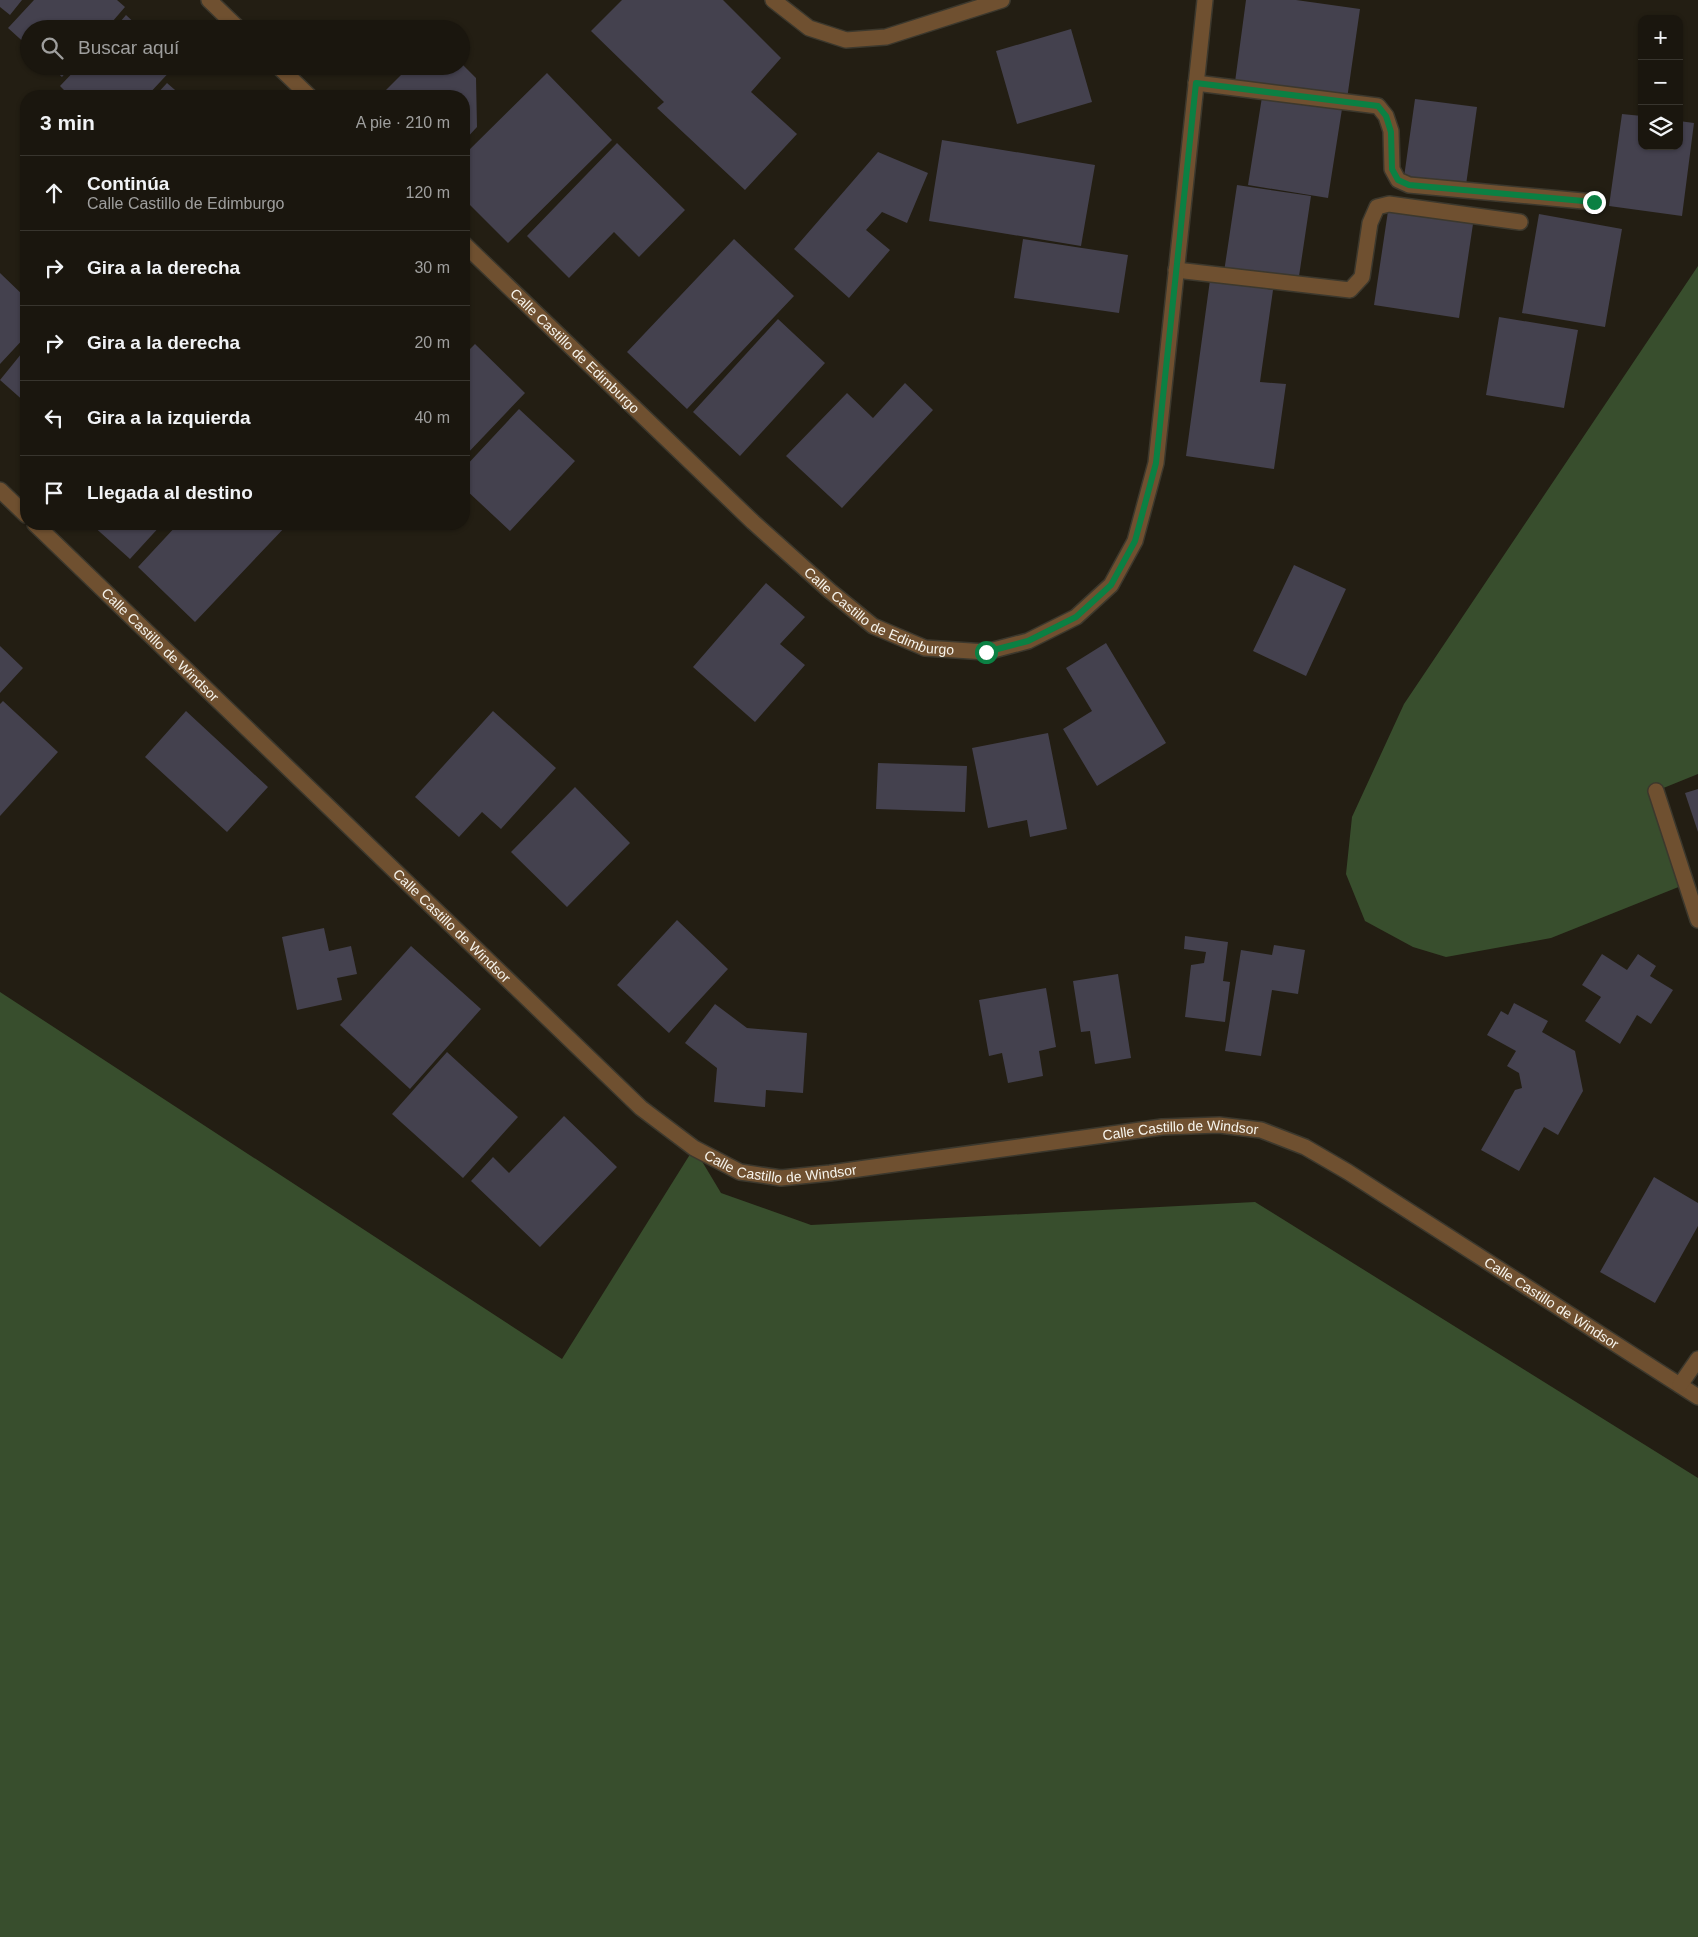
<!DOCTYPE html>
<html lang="es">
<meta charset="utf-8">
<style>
body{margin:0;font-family:Helvetica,sans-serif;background:#231f17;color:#f1f3f6}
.controls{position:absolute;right:15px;top:15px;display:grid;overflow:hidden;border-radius:10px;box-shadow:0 1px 4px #0004}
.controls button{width:45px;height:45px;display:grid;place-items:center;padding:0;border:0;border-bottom:1px solid #38352e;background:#1a160e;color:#f1f3f6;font:25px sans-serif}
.stop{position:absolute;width:15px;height:15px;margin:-11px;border:4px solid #0b8043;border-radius:50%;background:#fff}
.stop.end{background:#0b8043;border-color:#fff;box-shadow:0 1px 5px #0008}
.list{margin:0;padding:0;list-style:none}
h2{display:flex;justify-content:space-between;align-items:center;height:65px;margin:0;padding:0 20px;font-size:21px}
h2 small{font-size:16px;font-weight:400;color:#9f9f9e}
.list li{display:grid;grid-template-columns:32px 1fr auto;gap:15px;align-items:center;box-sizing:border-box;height:75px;padding:0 20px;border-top:1px solid #38352e}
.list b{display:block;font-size:19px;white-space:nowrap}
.list p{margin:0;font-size:16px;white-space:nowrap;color:#9f9f9e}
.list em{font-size:16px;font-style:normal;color:#9f9f9e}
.icon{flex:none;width:28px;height:28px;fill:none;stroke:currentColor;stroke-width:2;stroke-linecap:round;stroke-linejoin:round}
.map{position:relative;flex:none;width:1698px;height:1937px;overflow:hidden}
.search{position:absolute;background:#1a160e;box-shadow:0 1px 4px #0004;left:20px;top:20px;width:450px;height:55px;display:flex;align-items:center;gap:12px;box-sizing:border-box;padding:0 18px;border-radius:28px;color:#9f9f9e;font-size:19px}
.panel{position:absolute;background:#1a160e;box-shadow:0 1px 4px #0004;left:20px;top:90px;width:450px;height:440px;border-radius:20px}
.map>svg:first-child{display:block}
.green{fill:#384e2d}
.building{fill:#44414e}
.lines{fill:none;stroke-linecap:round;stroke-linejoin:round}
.service-casing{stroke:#3c382d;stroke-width:18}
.minor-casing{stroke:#3c382d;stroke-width:18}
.service{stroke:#6f5030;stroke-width:15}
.minor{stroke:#6f5030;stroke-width:15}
.route{stroke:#0b8043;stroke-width:6}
.labels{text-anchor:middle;stroke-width:4.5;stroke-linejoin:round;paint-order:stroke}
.street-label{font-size:14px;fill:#f6f3eb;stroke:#231e13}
</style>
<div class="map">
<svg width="1698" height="1937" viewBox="0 0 1698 1937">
<rect width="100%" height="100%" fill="#231e13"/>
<path class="green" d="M1698 266V774L1656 791 1686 884 1551 938 1446 957 1413 947 1365 921 1346 874 1352 817 1404 704Z
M0 992 562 1359 694 1148 721 1193 811 1225 1255 1202 1698 1478V1937H0Z"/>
<path class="building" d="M0 0H22L10 15 0 7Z
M34 0H117L125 7 106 29H29V47L8 28Z
M622 0H723L781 58 751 92 797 134 745 190 657 108 664 102 591 31Z
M1246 0H1296L1360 9 1347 99 1235 82Z
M126 15 141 29H114Z
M1071 29 1092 102 1017 124 996 51Z
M461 63 476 78 477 127 464 141V96H380L410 66H461Z
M50 66H71L62 77Z
M79 66H175L147 96H70L60 86Z
M547 73 612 140 508 243 464 199V155Z
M167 83 182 96H155Z
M1262 97 1342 109 1328 198 1248 185Z
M1415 99 1477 107 1466 185 1404 177Z
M1622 114 1642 116V146H1679V121L1694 123 1682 216 1609 206Z
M942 140 1095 165 1081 246 929 221Z
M617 143 685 210 639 257 614 232 569 278 527 236Z
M878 152 928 173 907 223 882 212 866 230 890 250 849 298 794 249Z
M1237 185 1311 196 1298 283 1224 272Z
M1388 211 1473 224 1459 318 1374 305Z
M1539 214 1622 229 1605 327 1522 313Z
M734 239 794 296 687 409 627 352Z
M1023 239 1128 255 1119 313 1014 298Z
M0 273 26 298V336L0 364Z
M1210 280 1273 290 1260 382 1286 384 1274 469 1186 456Z
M1499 317 1578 330 1564 408 1486 395Z
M778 319 825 363 740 456 693 412Z
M475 344 525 393 464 457V355Z
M26 348V403L0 380Z
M905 383 933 410 842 508 786 456 847 393 873 418Z
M519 409 575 461 510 531 464 488V468Z
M91 524H162L130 559Z
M178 524H288L195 622 138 567Z
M1294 565 1346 589 1306 676 1253 651Z
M766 583 805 617 780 644 805 665 755 722 693 667Z
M1106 643 1166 743 1097 786 1063 729 1092 711 1066 668Z
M0 646 23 668 0 693Z
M3 701 58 752 0 816V704Z
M186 711 268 787 227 832 145 757Z
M493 711 556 768 501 829 482 812 459 837 415 797Z
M1048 733 1067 829 1030 837 1027 820 988 828 972 748Z
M878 763 967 766 965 812 876 809Z
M575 787 630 843 567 907 511 852Z
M1698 789V832L1685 793Z
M677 920 728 969 669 1033 617 985Z
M324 928 329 951 351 946 357 974 337 978 342 1000 297 1010 282 937Z
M1185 936 1228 942 1223 981 1230 982 1225 1022 1185 1017 1191 965 1204 963 1206 952 1184 949Z
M1274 945 1305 950 1298 994 1272 990 1261 1056 1225 1051 1241 950 1272 955Z
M411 946 481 1009 410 1089 340 1025Z
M1602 954 1627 970 1638 954 1656 966 1650 976 1673 990 1651 1024 1637 1015 1620 1044 1585 1021 1601 997 1582 985Z
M1118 974 1131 1058 1095 1064 1090 1031 1081 1032 1073 981Z
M1046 988 1056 1047 1039 1051 1043 1076 1008 1083 1002 1053 989 1056 979 1000Z
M1514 1003 1548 1021 1542 1032 1575 1051 1583 1091 1558 1135 1544 1127 1519 1171 1481 1150 1515 1090 1522 1088 1519 1073 1507 1066 1516 1051 1487 1035 1501 1011 1508 1015Z
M715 1004 747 1028 807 1033 803 1093 766 1090 765 1107 714 1102 717 1068 685 1043Z
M447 1052 518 1117 463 1178 392 1114Z
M564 1116 617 1167 540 1247 471 1181 493 1157 509 1173Z
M1654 1177 1698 1203V1226L1655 1303 1600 1272Z"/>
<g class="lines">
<defs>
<path id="service" d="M1196 83 1378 106 1386 116 1391 131 1392 169 1398 180 1409 185 1594 202
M1176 270 1350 290 1362 277 1370 223 1377 207 1389 204 1520 222"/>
<g id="minor">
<path d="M209 0 239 29"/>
<path d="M773 0 809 28 846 40 886 37 1002 0"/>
<path d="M278 66 309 96"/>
<path id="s1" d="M464 244 753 522 830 591 873 626 925 648 986 652 1028 641 1076 617 1111 585 1135 541 1156 463 1205 0"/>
<path d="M0 490 26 515"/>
<path id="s2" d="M35 524 641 1108 694 1148 740 1172 781 1178 830 1173 1162 1127 1219 1125 1261 1130 1305 1147 1348 1172 1698 1397"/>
<path d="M1656 791 1698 920"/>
<path d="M1680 1385 1698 1359"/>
</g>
</defs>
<use href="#service" class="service-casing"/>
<use href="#minor" class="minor-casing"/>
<use href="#service" class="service"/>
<use href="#minor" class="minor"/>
</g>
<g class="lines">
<path class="route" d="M986 652 1028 641 1076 617 1111 585 1135 541 1156 463 1196 83 1378 106 1386 116 1391 132 1392 169 1398 180 1409 185 1594 202"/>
</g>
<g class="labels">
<g class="street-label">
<text dy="5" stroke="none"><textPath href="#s1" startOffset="154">Calle Castillo de Edimburgo</textPath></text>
<text dy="5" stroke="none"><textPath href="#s1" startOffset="559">Calle Castillo de Edimburgo</textPath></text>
<text dy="5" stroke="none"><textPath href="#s2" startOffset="174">Calle Castillo de Windsor</textPath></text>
<text dy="5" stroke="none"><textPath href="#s2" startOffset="579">Calle Castillo de Windsor</textPath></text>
<text dy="5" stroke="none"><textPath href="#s2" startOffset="1404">Calle Castillo de Windsor</textPath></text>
<text dy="5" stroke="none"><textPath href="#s2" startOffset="999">Calle Castillo de Windsor</textPath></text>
<text dy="5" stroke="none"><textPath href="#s2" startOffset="1824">Calle Castillo de Windsor</textPath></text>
</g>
</g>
</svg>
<div class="controls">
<button>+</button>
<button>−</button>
<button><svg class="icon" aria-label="layers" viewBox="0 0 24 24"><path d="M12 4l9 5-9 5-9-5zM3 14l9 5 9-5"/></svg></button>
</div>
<div class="stop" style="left:986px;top:652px"></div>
<div class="stop end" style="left:1594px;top:202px"></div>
<div class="search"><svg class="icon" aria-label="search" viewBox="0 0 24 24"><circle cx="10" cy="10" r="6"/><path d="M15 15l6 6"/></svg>Buscar aquí</div>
<section class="panel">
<h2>3 min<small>A pie · 210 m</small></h2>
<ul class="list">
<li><svg class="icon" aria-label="ahead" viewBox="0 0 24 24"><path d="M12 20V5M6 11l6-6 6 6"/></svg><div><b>Continúa</b><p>Calle Castillo de Edimburgo</p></div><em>120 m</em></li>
<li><svg class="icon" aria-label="right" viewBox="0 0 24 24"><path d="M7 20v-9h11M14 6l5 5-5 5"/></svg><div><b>Gira a la derecha</b></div><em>30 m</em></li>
<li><svg class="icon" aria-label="right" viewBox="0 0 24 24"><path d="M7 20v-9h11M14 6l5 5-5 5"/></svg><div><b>Gira a la derecha</b></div><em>20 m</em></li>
<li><svg class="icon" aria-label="left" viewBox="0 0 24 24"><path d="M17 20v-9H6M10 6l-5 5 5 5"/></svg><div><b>Gira a la izquierda</b></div><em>40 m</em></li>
<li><svg class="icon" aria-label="arrive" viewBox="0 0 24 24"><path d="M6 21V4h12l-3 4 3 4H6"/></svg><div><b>Llegada al destino</b></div></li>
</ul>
</section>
</div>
